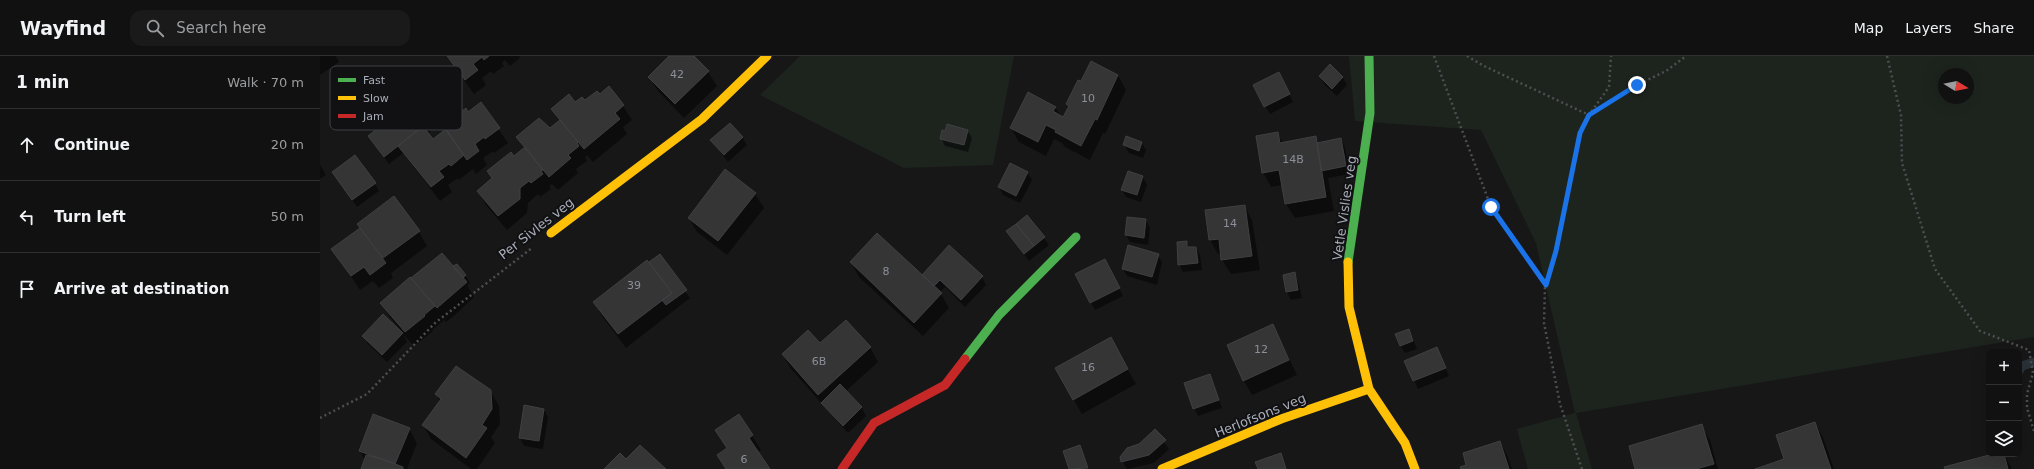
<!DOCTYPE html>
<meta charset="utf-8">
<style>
body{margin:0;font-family:"DejaVu Sans",sans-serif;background:#1a1a1a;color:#f1f3f6}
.controls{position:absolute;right:12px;bottom:12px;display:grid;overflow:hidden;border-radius:8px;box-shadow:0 4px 16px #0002}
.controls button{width:36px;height:36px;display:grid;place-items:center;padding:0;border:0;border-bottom:1px solid #303131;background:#111;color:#f1f3f6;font:20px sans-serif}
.compass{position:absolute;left:1618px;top:12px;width:36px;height:36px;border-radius:50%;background:#111;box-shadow:0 4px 16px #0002;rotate:100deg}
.stop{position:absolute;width:12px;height:12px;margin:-9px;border:3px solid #1a73e8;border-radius:50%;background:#fff}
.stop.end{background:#1a73e8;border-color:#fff;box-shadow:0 1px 4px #0008}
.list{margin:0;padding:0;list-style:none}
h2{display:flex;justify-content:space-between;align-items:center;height:52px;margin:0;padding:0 16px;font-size:17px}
h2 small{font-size:13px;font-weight:400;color:#9c9d9f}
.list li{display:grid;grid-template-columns:26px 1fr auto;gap:12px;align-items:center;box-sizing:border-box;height:72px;padding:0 16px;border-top:1px solid #303131}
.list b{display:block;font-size:15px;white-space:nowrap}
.list em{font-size:13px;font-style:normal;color:#9c9d9f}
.icon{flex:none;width:22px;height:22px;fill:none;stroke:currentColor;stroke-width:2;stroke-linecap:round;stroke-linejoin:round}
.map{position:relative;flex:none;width:1714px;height:413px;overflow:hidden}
header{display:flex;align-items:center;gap:24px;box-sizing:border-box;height:56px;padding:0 20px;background:#111;border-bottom:1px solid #303131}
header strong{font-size:19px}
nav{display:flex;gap:22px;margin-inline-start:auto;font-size:14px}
.search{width:280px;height:36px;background:#1a1a1a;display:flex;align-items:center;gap:10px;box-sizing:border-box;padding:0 14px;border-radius:12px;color:#9c9d9f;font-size:15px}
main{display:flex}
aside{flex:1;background:#111}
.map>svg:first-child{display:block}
.green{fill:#1d241e;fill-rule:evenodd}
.shadow{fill:#0007}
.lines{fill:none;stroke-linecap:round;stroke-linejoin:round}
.stream{stroke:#2a3239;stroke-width:9}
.building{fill:#353536;stroke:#3f4043}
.path{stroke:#4d4e52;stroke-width:2.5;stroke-dasharray:2 3;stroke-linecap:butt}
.fast{stroke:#4caf50;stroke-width:9}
.slow{stroke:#ffc107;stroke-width:9}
.jam{stroke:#c62828;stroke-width:9}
.route{stroke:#1a73e8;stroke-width:5}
.labels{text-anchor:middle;stroke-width:4;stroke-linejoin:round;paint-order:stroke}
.number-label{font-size:11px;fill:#8b8f98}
.street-label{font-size:13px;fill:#a8adb8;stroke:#111113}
.key{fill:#111113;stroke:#3e4045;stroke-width:1}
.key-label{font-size:11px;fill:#a8adb8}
</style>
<header>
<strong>Wayfind</strong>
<div class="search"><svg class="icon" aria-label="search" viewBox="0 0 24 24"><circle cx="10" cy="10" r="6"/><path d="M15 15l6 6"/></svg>Search here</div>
<nav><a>Map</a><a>Layers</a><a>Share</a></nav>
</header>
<main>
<aside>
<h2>1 min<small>Walk · 70 m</small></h2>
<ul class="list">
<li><svg class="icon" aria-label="ahead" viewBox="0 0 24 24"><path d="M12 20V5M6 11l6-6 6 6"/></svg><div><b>Continue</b></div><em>20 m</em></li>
<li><svg class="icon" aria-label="left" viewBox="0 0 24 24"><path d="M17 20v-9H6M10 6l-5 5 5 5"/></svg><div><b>Turn left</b></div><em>50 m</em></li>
<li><svg class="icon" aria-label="arrive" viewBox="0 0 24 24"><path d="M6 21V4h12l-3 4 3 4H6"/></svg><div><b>Arrive at destination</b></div></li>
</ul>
</aside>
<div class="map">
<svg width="1714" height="413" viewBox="0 0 1714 413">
<rect width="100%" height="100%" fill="#171717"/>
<path class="green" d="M480 0H694L673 109 584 112 440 39Z
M1029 0H1714V281L1256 357 1272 413H1208L1197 373 1255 357 1216 187 1161 74 1035 65ZM1624 18H1648V42H1624Z"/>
<path class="shadow" d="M0 0H16L19 6 0 19Z
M127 0H199L200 2 190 10 185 4 182 7 184 10 173 18 171 15 162 22 166 29 154 38Z
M350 0H372L388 16 397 30 364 62 338 35 329 21Z
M1010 10 1023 22 1027 29 1017 40 1004 28 1000 20Z
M798 19 806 34 785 78 783 77 770 104 745 91 742 87 734 83 726 100 699 86 691 72 735 51 741 60 744 62 749 52 747 48 761 27Z
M963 25 973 46 950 58 945 50Z
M289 32 303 50 312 64 303 71 307 78 273 106 267 99 265 102 267 105 256 113 258 117 238 134 232 128 229 130 231 133 220 141 218 138 208 147 207 157 187 174 166 149 158 135 172 123 168 116 204 93 197 81 230 74 240 65 233 53 265 46 280 40Z
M138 43 142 50 108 77 113 84 161 48 188 87 174 97 173 95 163 102 167 109 156 118 153 113 139 124 138 122 128 129 132 136 120 145 83 97 69 108 49 80Z
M647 74 652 82 648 96 625 90 621 82Z
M957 77 963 87 995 81 999 87 1021 83 1025 91 1030 118 1008 122 1014 155 975 162 966 148 963 129 951 131 943 116Z
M422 81 427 89 408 106 392 85Z
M821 86 826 94 823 102 809 97 804 89Z
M0 109 6 119 0 123Z
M13 116 55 128 59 135 37 151Z
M707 116 712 124 700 147 683 139 679 131Z
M808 116 823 121 827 129 821 146 806 141 802 134Z
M435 138 444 152 407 199 377 176 369 162Z
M924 150 932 164 940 214 911 218 902 204V198H898L890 184Z
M707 160 729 189 709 205 688 176Z
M826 164 830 172 828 189 810 186 806 179Z
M41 172 99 176 107 190 71 217 73 222 59 232 53 225 40 234 13 193Z
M866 186 869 192H876L880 199 882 214 863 216 859 208Z
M121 198 133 212 145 219 150 227 147 229 154 241 135 259 126 266 124 264 112 274 113 275 94 290 83 278 87 286 67 306 48 288 43 280 81 275 70 261 62 247Z
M339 199 370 242 306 292 282 260 274 246Z
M838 199 842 206 837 229 807 220 803 213Z
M531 206 605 223 662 221 666 229 645 251 625 231 620 236 629 252 603 280 539 221Z
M789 212 803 240 775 254 771 247Z
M974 218 978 225 982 242 971 244 967 236 964 220Z
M953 270 977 319 932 339 924 325Z
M1089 274 1097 293 1085 297 1080 289Z
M790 283 816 328 762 358 736 313Z
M500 289 550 291 558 306 526 335 542 352 546 360 528 377 471 313 463 299Z
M1117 293 1129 320 1098 333 1086 306Z
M890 319 902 352 878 360 874 352Z
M170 335 179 350 180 368 171 381 175 387 157 413H151L111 383 103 369 120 346 116 338Z
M224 354 228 361 223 393 204 390 200 382Z
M54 359 89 373 97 387 87 413H42L45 405 40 395Z
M419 359 441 394 437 396 449 413H406L398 400 408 393Z
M1494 367 1503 381 1514 413H1438L1465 403Z
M1381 369 1390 384 1398 413H1316Z
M835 374 849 393 834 407 807 413 802 405Z
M1180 386 1188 401 1192 413H1142Z
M760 390 769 413H750L744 396Z
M1677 398H1684L1692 413H1626Z"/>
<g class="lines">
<path class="stream" d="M1699 315 1702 310 1714 306"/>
</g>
<path class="building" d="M127 0H169L164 4 162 1 153 8 158 14 145 24Z
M349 0H374L389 15 355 48 328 21Z
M771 5 798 19 777 64 775 63 761 90 735 76 736 74 726 69 718 86 690 72 708 36 736 51 733 55 743 61 749 50 746 48 758 24 761 25Z
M1010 8 1023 21 1012 33 999 20Z
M959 16 970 38 944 51 933 29Z
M121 21 139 42 64 101 48 80Z
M289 30 304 49 295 57 300 63 264 93 231 53 249 38 255 46 262 41 265 44 277 35 280 38Z
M161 46 180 72 165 83 164 81 155 88 159 95 147 104 123 70 146 52 148 56Z
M219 62 230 72 240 64 258 86 257 87 259 90 248 99 251 102 229 121 196 81Z
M410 67 423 81 404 99 390 84Z
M627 68 648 74 644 89 620 83 622 74 625 75Z
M103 70 113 83 126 73 144 99 131 110 129 108 119 115 124 121 111 131 78 90Z
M958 76 960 87 996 80 1006 141 965 148 959 114 942 117 936 80Z
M806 80 822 86 819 95 803 89Z
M1021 82 1026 110 1001 115 997 87Z
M205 91 223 114 221 115 223 118 211 127 209 125 200 132V143L178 160 157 135 172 122 167 115 191 96 194 100Z
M35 99 56 127 32 144 12 116Z
M690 107 708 116 696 140 678 131Z
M405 113 436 137 398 185 368 162Z
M808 115 823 120 817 139 801 134Z
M74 140 100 175 63 202 37 168Z
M925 149 932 200 901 204 899 183 889 184 885 154Z
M707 159 725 181 714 190 696 168Z
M807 161 826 163 824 182 805 179Z
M696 168 714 190 704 198 686 175Z
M40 172 66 207 50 219 44 211 31 220 11 193Z
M557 177 622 237 594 267 530 206Z
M867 185V191H876L878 207 858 209 857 186Z
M629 189 663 220 641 244 620 224 614 230 602 219Z
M808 189 839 198 832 221 802 213Z
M122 197 147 226 117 252 91 222Z
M340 198 367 234 346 249 342 244 352 237 329 206Z
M785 203 800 232 770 247 755 218Z
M327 204 352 237 298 278 273 246Z
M137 208 146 219 143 222 133 210Z
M975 216 978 234 966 236 963 219Z
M90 221 115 250 104 259 105 260 85 276 60 247Z
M63 258 83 277 62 299 42 280Z
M526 264 551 291 498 339 462 298 488 274 500 287Z
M953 268 969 304 923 325 907 289Z
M1089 273 1093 285 1080 290 1075 278Z
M791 281 808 313 753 344 735 312Z
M1117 291 1126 312 1093 325 1084 305Z
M136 310 171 334 172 353 162 369 167 372 146 402 102 369 121 343 115 338Z
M890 318 899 344 873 353 864 327Z
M520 328 542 351 523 370 501 347Z
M204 349 224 353 219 385 199 382Z
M53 358 90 372 75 408 39 395Z
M419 358 433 379 429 382 450 413H406L397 399 407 392 395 374Z
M1495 366 1511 413H1435L1464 403 1456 379Z
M1382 368 1394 408 1376 413H1315L1309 390Z
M835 373 846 384 829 399 801 406 800 401 807 392 819 388Z
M1180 385 1189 413H1141L1140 411 1146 409 1143 397Z
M320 389 346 413H284L300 397 306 403Z
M760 389 768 412 749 413 743 395Z
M961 397 966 413H938L935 406Z
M1673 398H1684L1688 413H1625L1624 411Z
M46 399 59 402 83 411V413H41Z"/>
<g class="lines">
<path class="path" d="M1114 0 1171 151 1225 229
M1147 0 1164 10 1269 59 1317 29 1346 15 1366 0
M1567 0 1581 59 1582 107 1615 213 1660 275 1709 294 1713 317 1707 338V352L1714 375
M0 362 47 338 115 267 212 192
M1262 413 1240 348 1224 267 1225 229 1236 195 1260 77 1269 59 1289 31 1291 0"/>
<path class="fast" d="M1028 206 1050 57 1049 0
M645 303 679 259 756 181"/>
<path class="slow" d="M231 177 382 63 447 0
M1028 206 1029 251 1049 333 1085 387 1095 413
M842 413 961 363 1049 333"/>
<path class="jam" d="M522 413 554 367 625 329 645 303"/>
</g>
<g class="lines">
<path class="route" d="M1171 151 1226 229 1236 195 1260 77 1269 59 1317 29"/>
</g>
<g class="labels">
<g class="number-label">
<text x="357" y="22">42</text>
<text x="768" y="46">10</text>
<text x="973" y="107">14B</text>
<text x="910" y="171">14</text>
<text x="566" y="219">8</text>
<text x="314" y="233">39</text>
<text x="941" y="297">12</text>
<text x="499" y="309">6B</text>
<text x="768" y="315">16</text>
<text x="424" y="407">6</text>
</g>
<g class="street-label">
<text transform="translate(1024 152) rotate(-82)" y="5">Vetle Vislies veg</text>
<text transform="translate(216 172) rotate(-38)" y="5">Per Sivles veg</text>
<text transform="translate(940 359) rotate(-22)" y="5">Herlofsons veg</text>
</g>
</g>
<rect x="10" y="10" width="132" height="64" rx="6" class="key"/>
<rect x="18" y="22" width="18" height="4" fill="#4caf50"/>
<rect x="18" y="40" width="18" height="4" fill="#ffc107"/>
<rect x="18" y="58" width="18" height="4" fill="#c62828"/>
<g class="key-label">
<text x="43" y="28">Fast</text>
<text x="43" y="46">Slow</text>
<text x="43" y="64">Jam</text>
</g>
</svg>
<div class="controls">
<button>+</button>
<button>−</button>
<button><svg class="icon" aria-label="layers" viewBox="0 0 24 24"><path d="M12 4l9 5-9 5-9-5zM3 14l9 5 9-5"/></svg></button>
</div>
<svg class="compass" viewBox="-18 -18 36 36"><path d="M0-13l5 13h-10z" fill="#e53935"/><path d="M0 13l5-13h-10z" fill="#9c9d9f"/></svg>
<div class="stop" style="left:1171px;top:151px"></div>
<div class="stop end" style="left:1317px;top:29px"></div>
</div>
</main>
